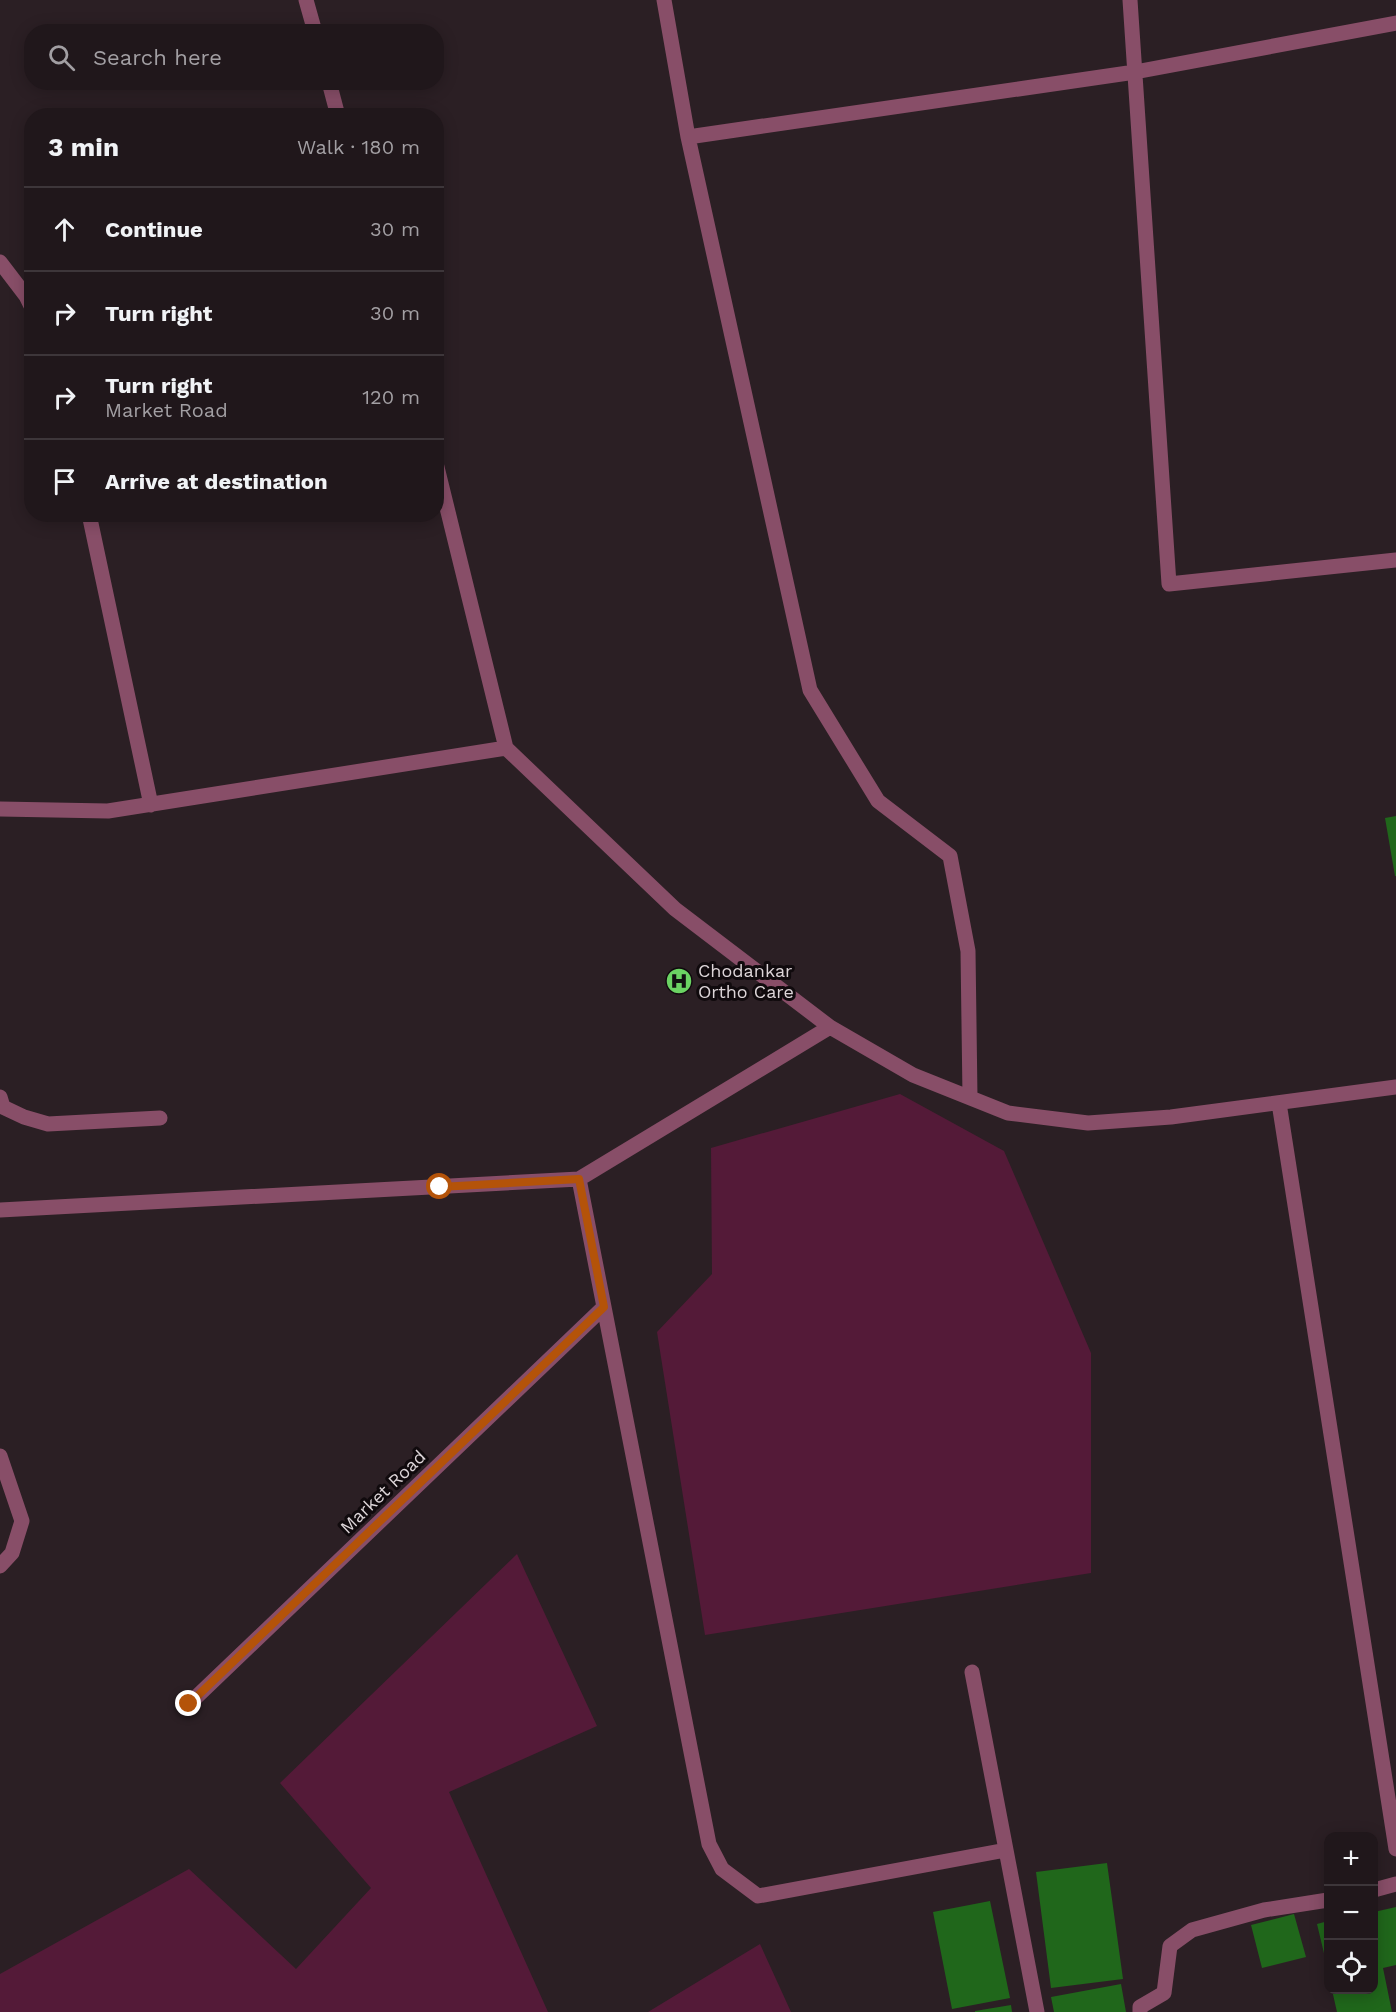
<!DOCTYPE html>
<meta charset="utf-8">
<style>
body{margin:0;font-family:"Work Sans",sans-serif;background:#2d2428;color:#f1f3f6}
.controls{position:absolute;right:18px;bottom:18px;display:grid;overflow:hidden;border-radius:12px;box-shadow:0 3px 15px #0003}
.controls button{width:54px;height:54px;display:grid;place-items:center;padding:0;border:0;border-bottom:2px solid #3d363a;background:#20171b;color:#f1f3f6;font:30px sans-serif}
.stop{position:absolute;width:18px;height:18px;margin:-14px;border:4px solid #b45309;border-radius:50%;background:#fff}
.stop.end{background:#b45309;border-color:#fff;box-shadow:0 2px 6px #0008}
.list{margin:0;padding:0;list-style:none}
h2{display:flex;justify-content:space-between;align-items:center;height:78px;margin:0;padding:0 24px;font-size:26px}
h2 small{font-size:20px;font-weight:400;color:#a29fa3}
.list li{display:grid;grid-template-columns:39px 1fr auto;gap:18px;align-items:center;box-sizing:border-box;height:84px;padding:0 24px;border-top:2px solid #3d363a}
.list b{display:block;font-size:22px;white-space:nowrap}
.list p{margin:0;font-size:20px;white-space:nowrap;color:#a29fa3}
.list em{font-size:20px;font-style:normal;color:#a29fa3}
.icon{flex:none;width:33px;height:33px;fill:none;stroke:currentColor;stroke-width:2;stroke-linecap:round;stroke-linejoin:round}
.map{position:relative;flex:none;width:1396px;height:2012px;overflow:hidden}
.search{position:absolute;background:#20171b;box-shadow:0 3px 15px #0003;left:24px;top:24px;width:420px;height:66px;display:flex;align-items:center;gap:15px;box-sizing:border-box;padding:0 21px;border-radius:24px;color:#a29fa3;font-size:22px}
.panel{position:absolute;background:#20171b;box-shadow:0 3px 15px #0003;left:24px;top:108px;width:420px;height:414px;border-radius:24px}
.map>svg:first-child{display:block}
.green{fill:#541a38}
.building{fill:#20671b}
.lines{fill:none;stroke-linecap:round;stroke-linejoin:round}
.minor{stroke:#884e68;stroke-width:15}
.route{stroke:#b45309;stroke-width:8}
.labels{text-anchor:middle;stroke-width:6;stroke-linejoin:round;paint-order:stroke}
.poi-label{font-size:18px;fill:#ddd5d8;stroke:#100a0d;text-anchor:start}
.street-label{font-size:18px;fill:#ddd5d8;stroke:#100a0d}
</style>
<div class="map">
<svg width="1396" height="2012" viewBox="0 0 1396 2012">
<rect width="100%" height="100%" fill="#2b1f24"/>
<path class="green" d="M900 1094 1004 1151 1091 1353V1573L705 1635 657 1332 712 1274 711 1148Z
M517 1554 597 1726 449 1792 548 2012H0V1974L189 1869 296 1969 371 1888 280 1783Z
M760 1944 791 2012H648Z"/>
<path class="building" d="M1396 816V876H1395L1385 818Z
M1107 1863 1123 1979 1051 1988 1036 1872Z
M990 1901 1010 1998 952 2009 933 1912Z
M1396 1907V1965L1383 1968 1392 2012H1337L1332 1990H1374V1912Z
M1294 1914 1306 1957 1262 1968 1251 1925Z
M1328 1921V1970L1317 1924Z
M1121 1984 1126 2012H1054L1051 1997Z
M1011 2005 1012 2012H975V2011Z"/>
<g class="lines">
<path class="minor" d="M306 0 315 32
M664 0 688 137 810 690 878 801 950 856 968 951 970 1097
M1130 0 1169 584 1396 560
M329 82 338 116
M688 137 1135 72 1396 23
M0 262 26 296 32 308
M436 463 506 748
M89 514 151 805
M0 809 108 811 506 748 675 909 830 1027 913 1075 1008 1113 1088 1123 1171 1117 1396 1087
M0 1097 3 1107 24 1117 48 1124 160 1118
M1279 1103 1396 1849
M579 1179 709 1844 722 1869 758 1896 1006 1850
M0 1210 579 1179 830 1027
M0 1456 22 1521 12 1553 0 1566
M972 1672 1037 2012
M189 1704 604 1307
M1374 1890 1396 1884
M1140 2012V2007L1164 1993 1170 1946 1192 1930 1264 1910 1328 1900"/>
</g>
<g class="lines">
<path class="route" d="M189 1704 604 1307 579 1179 440 1187"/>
</g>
<defs>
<symbol id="hospital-disc" viewBox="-11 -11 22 22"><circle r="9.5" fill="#6bd363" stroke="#100a0d"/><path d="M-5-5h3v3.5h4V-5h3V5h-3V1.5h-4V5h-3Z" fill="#111"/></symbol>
</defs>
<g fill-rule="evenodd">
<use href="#hospital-disc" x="664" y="966" width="30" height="30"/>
</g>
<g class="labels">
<g class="poi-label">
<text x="698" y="977">Chodankar<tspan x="698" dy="21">Ortho Care</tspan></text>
</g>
<g class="street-label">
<text transform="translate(383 1492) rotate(-44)" y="6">Market Road</text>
</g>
</g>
</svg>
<div class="controls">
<button>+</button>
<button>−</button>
<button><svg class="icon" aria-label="locate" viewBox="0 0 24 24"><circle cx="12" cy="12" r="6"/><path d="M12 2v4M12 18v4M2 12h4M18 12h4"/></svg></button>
</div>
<div class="stop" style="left:440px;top:1187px"></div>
<div class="stop end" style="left:189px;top:1704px"></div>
<div class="search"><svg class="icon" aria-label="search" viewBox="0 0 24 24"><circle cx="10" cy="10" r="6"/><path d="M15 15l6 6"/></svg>Search here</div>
<section class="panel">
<h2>3 min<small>Walk · 180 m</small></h2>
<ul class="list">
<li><svg class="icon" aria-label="ahead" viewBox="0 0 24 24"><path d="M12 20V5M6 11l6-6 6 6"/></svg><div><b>Continue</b></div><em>30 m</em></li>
<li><svg class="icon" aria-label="right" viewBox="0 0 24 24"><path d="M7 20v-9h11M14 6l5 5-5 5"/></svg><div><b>Turn right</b></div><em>30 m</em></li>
<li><svg class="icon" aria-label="right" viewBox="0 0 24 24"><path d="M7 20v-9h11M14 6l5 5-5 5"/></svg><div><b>Turn right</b><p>Market Road</p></div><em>120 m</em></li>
<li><svg class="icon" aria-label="arrive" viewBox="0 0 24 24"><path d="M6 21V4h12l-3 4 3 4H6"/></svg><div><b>Arrive at destination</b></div></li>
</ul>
</section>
</div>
